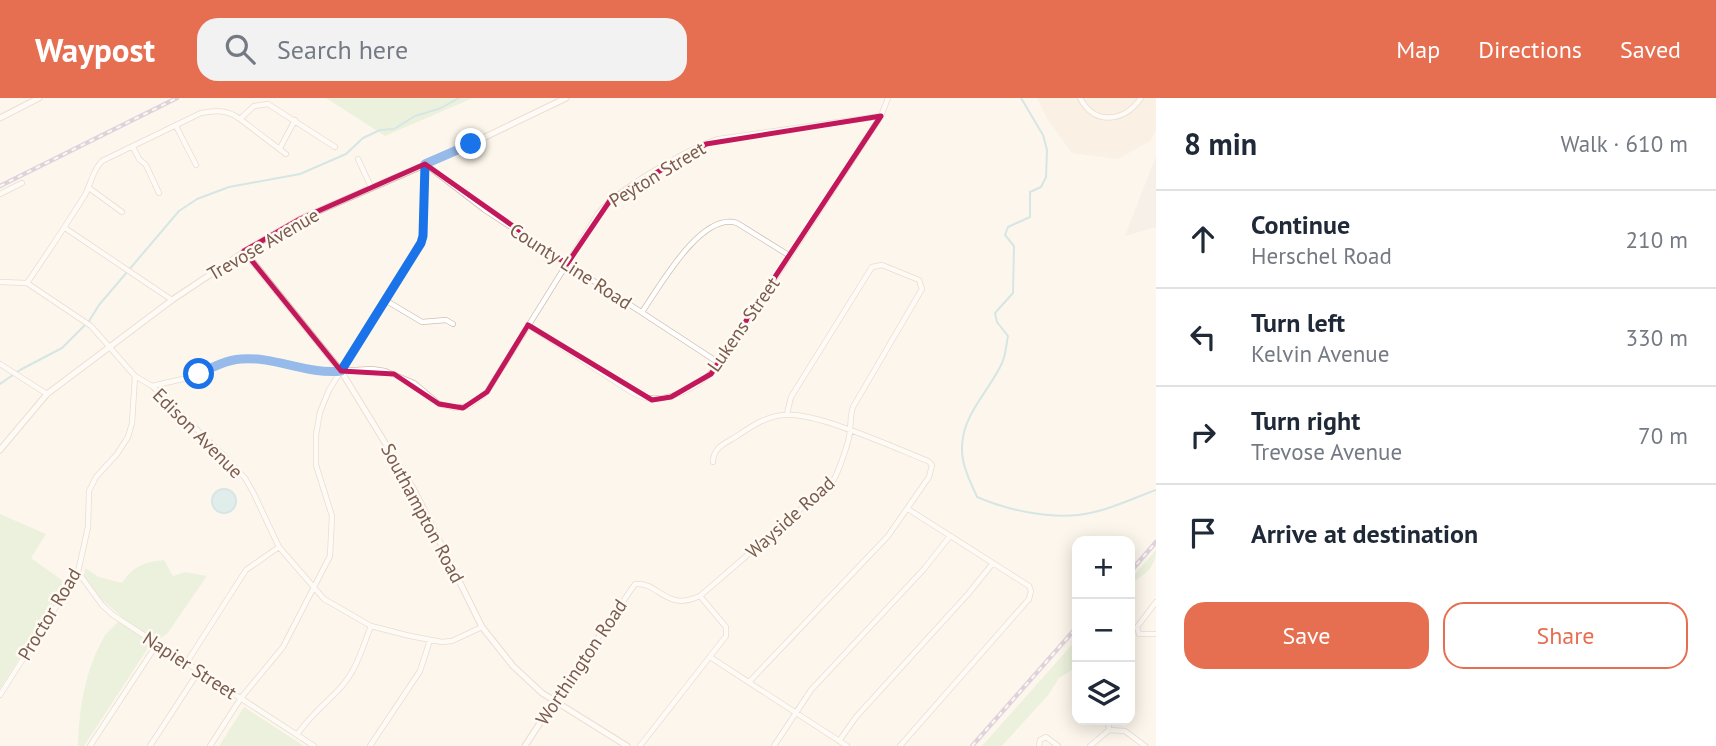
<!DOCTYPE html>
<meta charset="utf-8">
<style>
body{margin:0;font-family:"PT Sans",sans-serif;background:#f2f2f3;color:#1f2937}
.controls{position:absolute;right:21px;bottom:21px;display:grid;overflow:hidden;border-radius:14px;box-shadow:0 4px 18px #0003}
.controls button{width:63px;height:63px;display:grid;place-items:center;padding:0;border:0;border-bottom:2px solid #e0e1e3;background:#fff;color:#1f2937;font:35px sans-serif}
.stop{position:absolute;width:21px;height:21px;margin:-16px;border:5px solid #1a73e8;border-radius:50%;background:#fff}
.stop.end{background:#1a73e8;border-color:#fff;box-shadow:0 2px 7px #0008}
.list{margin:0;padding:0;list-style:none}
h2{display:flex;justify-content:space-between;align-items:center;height:91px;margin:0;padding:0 28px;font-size:30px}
h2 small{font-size:23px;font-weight:400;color:#747a83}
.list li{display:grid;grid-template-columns:46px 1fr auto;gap:21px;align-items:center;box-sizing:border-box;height:98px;padding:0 28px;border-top:2px solid #e0e1e3}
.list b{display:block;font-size:26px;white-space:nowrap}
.list p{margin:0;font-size:23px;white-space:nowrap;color:#747a83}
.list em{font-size:23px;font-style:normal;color:#747a83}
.actions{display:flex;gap:14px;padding:21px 28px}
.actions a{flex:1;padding:16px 0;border:2px solid #e76f51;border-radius:21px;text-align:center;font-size:24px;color:#e76f51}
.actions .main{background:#e76f51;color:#fff}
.icon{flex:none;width:38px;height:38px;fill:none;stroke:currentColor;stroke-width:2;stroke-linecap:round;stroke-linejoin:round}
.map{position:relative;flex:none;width:1156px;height:648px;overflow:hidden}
header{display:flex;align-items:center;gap:42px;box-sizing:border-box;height:98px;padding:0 35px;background:#e76f51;color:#fff}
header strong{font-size:33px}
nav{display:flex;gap:38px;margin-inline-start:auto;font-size:24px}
.search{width:490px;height:63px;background:#f2f2f3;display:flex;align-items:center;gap:18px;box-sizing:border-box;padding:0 24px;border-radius:21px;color:#747a83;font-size:26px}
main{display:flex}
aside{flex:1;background:#fff}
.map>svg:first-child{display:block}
.residential{fill:#f5e8da}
.industrial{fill:#efe9e4}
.green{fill:#d8ecc9}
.water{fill:#bfe3e8;stroke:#a5d3da;stroke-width:2}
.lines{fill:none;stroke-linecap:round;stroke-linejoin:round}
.stream{stroke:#a5d3da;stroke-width:2}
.street-casing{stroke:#d1beb0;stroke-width:6}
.secondary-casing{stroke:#d6c0b0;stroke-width:7}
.street{stroke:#fff;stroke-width:4.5}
.secondary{stroke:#fff;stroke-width:5}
.rail-casing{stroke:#b9a8c9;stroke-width:4.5}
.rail{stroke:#fffaf3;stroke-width:2;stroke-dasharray:5;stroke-linecap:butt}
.route{stroke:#1a73e8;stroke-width:9}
.marked{fill:none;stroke:#c2185b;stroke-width:5;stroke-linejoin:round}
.labels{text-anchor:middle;stroke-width:5;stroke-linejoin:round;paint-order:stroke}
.street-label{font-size:19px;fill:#7a5c4d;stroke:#fffaf3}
</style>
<header>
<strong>Waypost</strong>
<div class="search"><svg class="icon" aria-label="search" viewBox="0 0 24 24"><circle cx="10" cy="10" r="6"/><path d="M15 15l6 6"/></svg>Search here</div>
<nav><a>Map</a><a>Directions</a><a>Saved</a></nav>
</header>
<main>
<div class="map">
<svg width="1156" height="648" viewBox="0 0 1156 648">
<rect width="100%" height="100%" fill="#fdf6ec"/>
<path class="residential" d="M1037 0H1156V33L1150 43 1118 61 1072 55 1048 22Z"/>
<path class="industrial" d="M1156 58V129L1125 138Z"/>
<path class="green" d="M326 0H473L385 38Z
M0 416 46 436 31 460 66 485 0 591Z
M1156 452C1156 470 1144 477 1130 486V482Z
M164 462 173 478 185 474 207 478 167 536 150 547 84 648H78C79 611 85 572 104 539 108 532 117 527 122 519L100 500 84 477 85 470 99 479 122 485C133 468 144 464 164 462Z
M1077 541V569L1059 580 1049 596 1002 648H982Z
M244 609 304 648H219Z"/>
<path class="water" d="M212 403a12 12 0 1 1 24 0a12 12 0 1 1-24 0Z"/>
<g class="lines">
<path class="stream" d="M1021 0 1043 37 1047 52 1046 79 1041 89 1030 94V119L1008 129 1005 137 1014 148 1013 195 995 215 997 224 1008 238C1006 247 1006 257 1002 265 989 294 961 317 962 352 962 368 971 385 977 399 1007 412 1045 420 1078 417 1105 414 1131 401 1156 392
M89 223 99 207 179 113 197 101 229 89 300 76 346 56 363 40 380 32 394 31 415 18 441 10 459 0
M0 286 20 272 62 250 85 227"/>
<defs>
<path id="street" d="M1080 0C1095 28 1124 24 1141 0
M240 21 286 56
M176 28 196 67
M133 49 139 61 146 67 159 95
M280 50 295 22
M358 61 371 89
M425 66 485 112 719 265
M89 90 122 114
M0 96 22 85
M65 130 172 202
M0 184 27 185 91 228 135 278 152 288 223 357 245 380 253 394 279 449 324 501 371 528 410 538 442 544 452 543 482 529
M27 185C47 156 66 127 85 97 91 86 92 73 102 63L201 15C216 12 228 12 240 21L254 8 268 6 335 49
M385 202 422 224 446 222 453 226
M642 214C659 190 701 113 737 125L790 158
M528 227 633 295C658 309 690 294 710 276 725 263 747 224 758 206 800 143 840 81 881 18L888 0
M0 266 47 296
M152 288 187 280 229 262 242 261 262 262 320 274 372 271 385 273 414 285 439 306 456 310 469 308 487 294 598 116C614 93 691 49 719 41L881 18
M713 364C713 349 726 345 737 338 752 328 766 318 785 317 817 314 895 350 928 363L932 367 929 379 888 438 749 584
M78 474 102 507 113 517 314 648
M1156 504 1137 529 1139 536H1156
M710 559 847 648
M187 564 246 472 279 449
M1130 590V599
M0 597 78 474 88 429 89 393 96 379 117 356 128 339 132 325 135 278
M555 602 635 486C660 484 665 514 700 498L833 383C838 375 850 342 850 332 851 323 850 318 853 309L922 191 919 182 882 167 872 169 791 299 787 316
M1108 622 1109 632
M1109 632 1125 633 1145 648
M297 637C309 618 327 605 342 588 357 571 363 548 371 528
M839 643 856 619 968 496 993 465
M90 648 157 546
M150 648 199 573
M210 648 241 600 283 549 330 458 332 418 316 367V337L320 314 329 292 421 145 423 138 425 66
M370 648 420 573 430 542
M640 648 726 538V529L700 498
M774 648 811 592 924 471 950 438
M900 648 1029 501 1031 493 1029 488 908 411
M1039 648 1040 642 1046 639 1058 648
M1090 648 1109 632"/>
<path id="secondary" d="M0 20 39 0
M244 153 341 273 414 392 482 529 513 568 542 595 627 648
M0 352 47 296 172 202 253 148 300 121 452 55 566 0
M525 648 555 602"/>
</defs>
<use href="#street" class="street-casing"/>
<use href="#secondary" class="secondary-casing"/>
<use href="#street" class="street"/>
<use href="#secondary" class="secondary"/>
<defs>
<path id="rail" d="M0 88 177 0
M1130 474 1156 444
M972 648 1077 529"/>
</defs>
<use href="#rail" class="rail-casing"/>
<use href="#rail" class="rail"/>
</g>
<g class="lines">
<path class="route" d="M199 276C213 269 226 262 241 261 275 258 307 277 341 273L421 145 423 138 425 66 471 46"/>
</g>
<path d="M0 0H1156V648H0ZM881 18 711 276 671 299 652 302 528 227 487 294 463 310 439 306 394 276 341 273 244 153 300 121 425 66 567 166 611 101 706 46Z" fill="#fdf6ec" fill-opacity=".55" fill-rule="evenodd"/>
<path class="marked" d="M881 18 711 276 671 299 652 302 528 227 487 294 463 310 439 306 394 276 341 273 244 153 300 121 425 66 567 166 611 101 706 46Z"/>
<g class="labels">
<g class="street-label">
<text transform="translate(657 76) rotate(-31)" y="7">Peyton Street</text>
<text transform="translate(263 146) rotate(-30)" y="7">Trevose Avenue</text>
<text transform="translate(571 168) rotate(33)" y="7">County Line Road</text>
<text transform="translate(743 226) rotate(-55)" y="7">Lukens Street</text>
<text transform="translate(198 335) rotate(45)" y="7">Edison Avenue</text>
<text transform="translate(423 415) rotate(62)" y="7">Southampton Road</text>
<text transform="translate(790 419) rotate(-42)" y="7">Wayside Road</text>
<text transform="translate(49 516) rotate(-59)" y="7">Proctor Road</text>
<text transform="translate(581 564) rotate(-56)" y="7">Worthington Road</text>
<text transform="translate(190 567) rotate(33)" y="7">Napier Street</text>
</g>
</g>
</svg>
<div class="controls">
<button>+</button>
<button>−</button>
<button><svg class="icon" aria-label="layers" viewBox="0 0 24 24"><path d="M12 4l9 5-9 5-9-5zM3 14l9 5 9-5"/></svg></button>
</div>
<div class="stop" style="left:199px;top:276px"></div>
<div class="stop end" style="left:471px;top:46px"></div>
</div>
<aside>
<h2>8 min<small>Walk · 610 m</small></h2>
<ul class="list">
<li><svg class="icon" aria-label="ahead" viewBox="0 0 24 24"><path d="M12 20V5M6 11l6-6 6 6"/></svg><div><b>Continue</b><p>Herschel Road</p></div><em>210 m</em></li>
<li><svg class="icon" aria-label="left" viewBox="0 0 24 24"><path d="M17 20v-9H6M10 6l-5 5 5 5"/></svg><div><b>Turn left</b><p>Kelvin Avenue</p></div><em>330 m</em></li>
<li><svg class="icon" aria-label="right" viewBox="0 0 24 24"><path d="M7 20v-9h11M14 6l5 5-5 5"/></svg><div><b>Turn right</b><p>Trevose Avenue</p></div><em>70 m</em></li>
<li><svg class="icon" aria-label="arrive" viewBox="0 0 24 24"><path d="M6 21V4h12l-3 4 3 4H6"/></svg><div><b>Arrive at destination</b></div></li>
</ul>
<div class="actions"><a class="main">Save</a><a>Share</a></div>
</aside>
</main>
